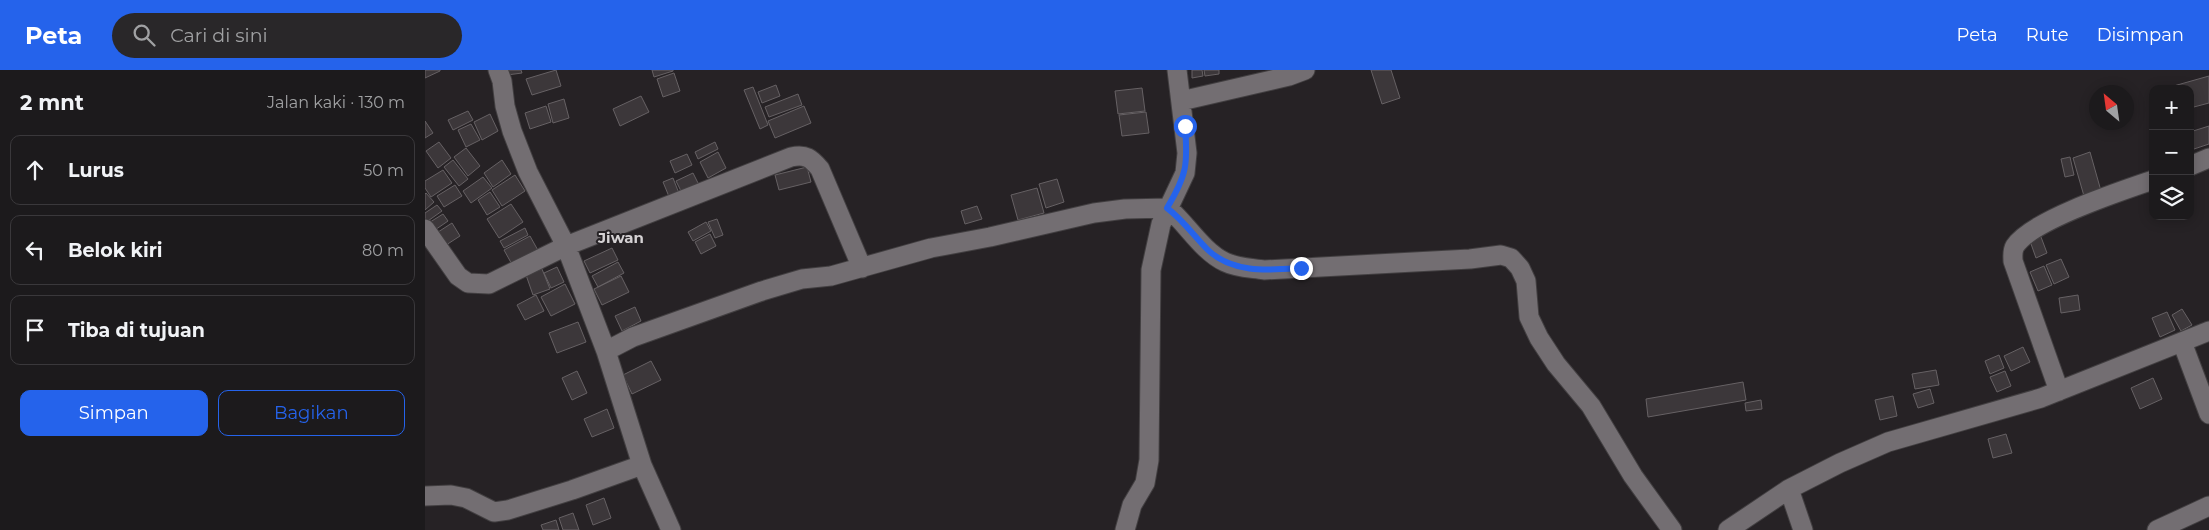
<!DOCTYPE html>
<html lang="id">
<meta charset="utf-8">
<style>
body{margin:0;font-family:Montserrat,sans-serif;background:#292729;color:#f1f3f6}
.controls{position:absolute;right:15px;top:15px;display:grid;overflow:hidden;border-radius:10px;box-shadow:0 2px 12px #0003}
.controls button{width:45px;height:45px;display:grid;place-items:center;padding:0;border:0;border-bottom:1px solid #3a383b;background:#1c1a1c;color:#f1f3f6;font:25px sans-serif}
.compass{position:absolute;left:1664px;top:15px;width:45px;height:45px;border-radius:50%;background:#1c1a1c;box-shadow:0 2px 12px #0003;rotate:331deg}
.stop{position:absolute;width:15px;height:15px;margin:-11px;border:4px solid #2563eb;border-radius:50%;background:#fff}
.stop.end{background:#2563eb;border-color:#fff;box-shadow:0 1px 5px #0008}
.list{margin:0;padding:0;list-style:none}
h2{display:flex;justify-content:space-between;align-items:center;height:65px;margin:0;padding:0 20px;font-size:21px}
h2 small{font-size:16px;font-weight:400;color:#a0a1a3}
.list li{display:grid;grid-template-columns:32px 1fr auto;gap:15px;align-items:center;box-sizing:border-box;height:70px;margin:0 10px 10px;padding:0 10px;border:1px solid #3a383b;border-radius:10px}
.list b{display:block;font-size:19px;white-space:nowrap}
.list em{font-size:16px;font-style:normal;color:#a0a1a3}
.actions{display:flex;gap:10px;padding:15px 20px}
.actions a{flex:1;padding:11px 0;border:1px solid #2563eb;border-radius:10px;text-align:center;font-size:18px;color:#2563eb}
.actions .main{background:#2563eb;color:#fff}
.icon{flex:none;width:28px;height:28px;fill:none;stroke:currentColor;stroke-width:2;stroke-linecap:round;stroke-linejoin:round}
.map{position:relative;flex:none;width:1784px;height:460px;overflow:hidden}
header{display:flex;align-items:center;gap:30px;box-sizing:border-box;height:70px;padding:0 25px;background:#2563eb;color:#fff}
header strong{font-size:24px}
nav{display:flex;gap:28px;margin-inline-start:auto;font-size:18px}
.search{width:350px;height:45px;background:#292729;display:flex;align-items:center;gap:12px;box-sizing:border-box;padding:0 18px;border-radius:28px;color:#a0a1a3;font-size:19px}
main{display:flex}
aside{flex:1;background:#1c1a1c}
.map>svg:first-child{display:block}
.building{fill:#3c373a;stroke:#666164}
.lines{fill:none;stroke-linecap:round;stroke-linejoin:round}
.minor-casing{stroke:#423f41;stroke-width:21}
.minor{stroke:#736e72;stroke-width:19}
.route{stroke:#2563eb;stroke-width:6}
.labels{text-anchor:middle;stroke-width:4;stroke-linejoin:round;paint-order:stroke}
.quarter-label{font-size:15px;font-weight:bold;fill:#d5d2d4;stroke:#262225}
</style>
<header>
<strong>Peta</strong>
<div class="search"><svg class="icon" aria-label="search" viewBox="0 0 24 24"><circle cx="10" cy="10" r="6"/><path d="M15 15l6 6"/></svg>Cari di sini</div>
<nav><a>Peta</a><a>Rute</a><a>Disimpan</a></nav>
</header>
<main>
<aside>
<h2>2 mnt<small>Jalan kaki · 130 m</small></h2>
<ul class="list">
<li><svg class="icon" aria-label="ahead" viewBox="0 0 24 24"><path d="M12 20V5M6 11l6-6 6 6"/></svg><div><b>Lurus</b></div><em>50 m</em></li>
<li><svg class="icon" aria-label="left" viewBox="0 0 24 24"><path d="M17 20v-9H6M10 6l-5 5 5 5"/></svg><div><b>Belok kiri</b></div><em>80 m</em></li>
<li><svg class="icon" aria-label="arrive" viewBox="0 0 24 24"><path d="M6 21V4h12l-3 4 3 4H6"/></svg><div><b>Tiba di tujuan</b></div></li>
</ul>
<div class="actions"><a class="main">Simpan</a><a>Bagikan</a></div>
</aside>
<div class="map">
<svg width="1784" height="460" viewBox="0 0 1784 460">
<rect width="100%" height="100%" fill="#262225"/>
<path class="building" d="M0 0H15V1L0 8Z
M82 0H96L97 3 82 5Z
M131 0 136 16 107 25 101 9Z
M227 0H248V1L229 7Z
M767 0H777L778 6 767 8Z
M779 0H794V4L780 6Z
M946 0H966L975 28 957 34Z
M249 3 255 21 238 27 232 9Z
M1784 6V33L1765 38V19H1738Z
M351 15 355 26 337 33 333 22Z
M328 17 343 55 335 59 319 20Z
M717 18 720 41 693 44 690 21Z
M373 24 377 35 344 47 340 37Z
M216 26 224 42 195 56 188 39Z
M139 29 144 48 128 53 123 34Z
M121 36 126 52 105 59 100 43Z
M379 36 386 53 350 68 343 51Z
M43 41 48 50 28 60 23 50Z
M721 42 724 63 697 66 694 45Z
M65 44 73 61 57 70 49 52Z
M0 51 8 63 0 68Z
M46 54 55 70 41 77 33 60Z
M1784 56V74L1766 80 1765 62Z
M14 72 26 88 13 98 1 81Z
M290 72 293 79 273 89 270 82Z
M41 78 55 96 43 106 29 87Z
M293 82 301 98 283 108 275 92Z
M1665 82 1676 121 1659 126 1648 88Z
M262 84 267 95 250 103 245 91Z
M1645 87 1649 105 1640 107 1636 89Z
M28 90 43 109 34 116 19 97Z
M77 90 86 104 68 117 59 103Z
M382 97 386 112 354 120 350 105Z
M18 100 27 113 6 127 0 118V111Z
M268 103 274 115 257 123 251 111Z
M90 105 100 121 77 136 67 120Z
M58 107 67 118 46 133 38 121Z
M248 108 255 126 245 129 238 112Z
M632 109 639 132 621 138 614 114Z
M30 115 37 126 19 137 12 126Z
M612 118 619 143 593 150 586 125Z
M65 122 75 137 62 145 53 130Z
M1 123 9 132 0 140V124Z
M86 134 98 152 74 168 62 149Z
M12 135 17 141 0 153V143Z
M552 136 557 149 540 154 536 141Z
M18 144 23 151 7 162 2 154Z
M292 149 298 165 290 168 283 152Z
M281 152 286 161 268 171 263 162Z
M27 153 35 166 18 177 10 164Z
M100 158 103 165 79 178 75 171Z
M285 164 291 176 276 184 270 172Z
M105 166 115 184 89 198 79 180Z
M1616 167 1622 183 1611 188 1605 171Z
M187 178 193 190 165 203 159 191Z
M1636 189 1644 207 1629 214 1621 195Z
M193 192 199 203 173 217 167 206Z
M1619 196 1627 215 1613 221 1605 202Z
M132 197 139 212 126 218 119 203Z
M117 199 125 219 108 225 101 205Z
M196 206 204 222 177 235 169 219Z
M140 214 150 234 126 246 116 227Z
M111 225 119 241 100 250 92 235Z
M1653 225 1655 240 1636 243 1634 228Z
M210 237 216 251 197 261 190 246Z
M1757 239 1767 255 1756 261 1747 245Z
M1742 242 1750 260 1735 267 1727 248Z
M153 252 161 272 132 283 124 263Z
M1598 277 1605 292 1586 301 1579 286Z
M1574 285 1579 298 1565 304 1560 291Z
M226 291 236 310 207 324 198 305Z
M1511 300 1514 315 1490 319 1487 304Z
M152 301 162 323 147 330 137 308Z
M1580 301 1586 316 1572 322 1565 307Z
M1728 308 1737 329 1715 339 1706 318Z
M1318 312 1321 330 1223 347 1221 329Z
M1505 319 1509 333 1493 338 1488 324Z
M1468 326 1472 346 1455 350 1450 330Z
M1336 330 1337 339 1321 341 1320 333Z
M182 339 189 358 167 367 159 349Z
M1581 364 1587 383 1568 388 1563 369Z
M179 428 186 448 168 455 161 435Z
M148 443 154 460H138L134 448Z
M131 450 134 460H118L116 455Z"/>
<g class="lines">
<defs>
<path id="minor" d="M73 0 77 11 80 36 87 61 103 102 141 176 181 281 217 395 246 460
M756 31 864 6 880 0
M1765 96 1784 88
M0 159 33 206 43 213 64 214 141 176 366 87C381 84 386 88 395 99L437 198
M1757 272 1784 344
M181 281 208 267 337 221 377 209 406 206 506 178 565 167 669 143 700 139 743 138C762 154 777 181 800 192 812 198 827 198 839 200L1045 189 1076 185 1086 188 1095 198 1101 211 1104 247 1114 268 1131 294 1166 336 1208 406 1247 460
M1634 321 1588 191C1588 186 1587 181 1590 176 1607 150 1696 121 1728 110
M1364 419 1378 460
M0 426 26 425 41 428 69 442 83 440 147 420 217 395
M700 460 707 435 720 413 724 390 726 200 736 154 760 103 762 83 752 0
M1303 460 1364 419 1415 393 1463 372 1616 328 1784 261
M1732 460 1784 436"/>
</defs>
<use href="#minor" class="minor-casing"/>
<use href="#minor" class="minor"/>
</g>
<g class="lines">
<path class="route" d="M760 56C763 94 762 105 742 138 758 150 769 166 783 180 808 204 845 200 876 198"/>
</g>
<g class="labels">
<g class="quarter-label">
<text x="196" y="173">Jiwan</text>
</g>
</g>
</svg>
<div class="controls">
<button>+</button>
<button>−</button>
<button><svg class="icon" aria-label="layers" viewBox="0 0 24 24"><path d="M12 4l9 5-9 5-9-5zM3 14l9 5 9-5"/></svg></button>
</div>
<svg class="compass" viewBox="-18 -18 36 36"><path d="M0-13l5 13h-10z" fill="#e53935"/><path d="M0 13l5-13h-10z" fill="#a0a1a3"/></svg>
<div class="stop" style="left:760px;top:56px"></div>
<div class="stop end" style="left:876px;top:198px"></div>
</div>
</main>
